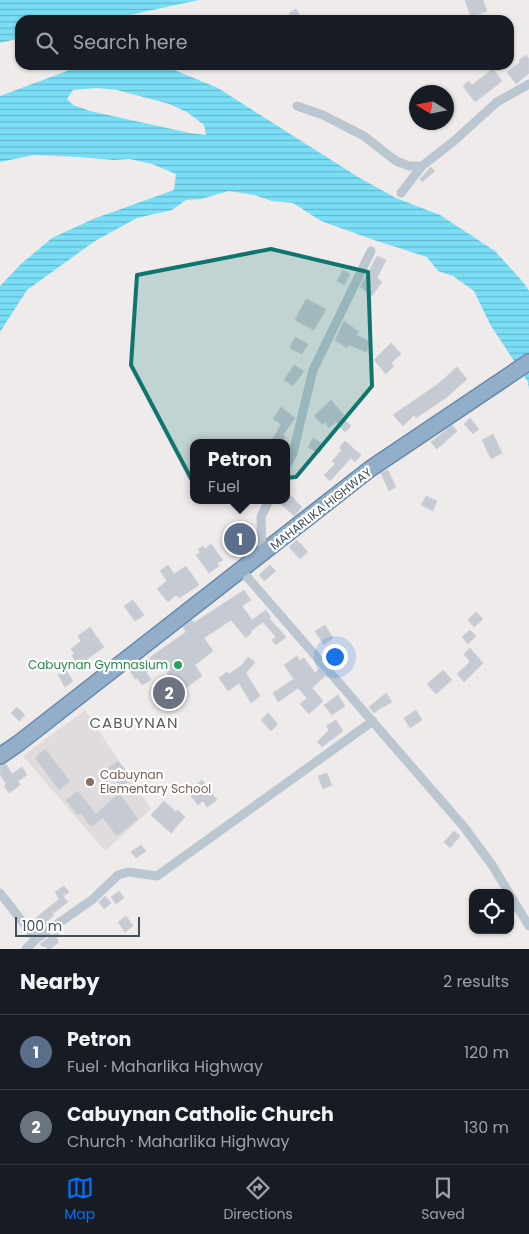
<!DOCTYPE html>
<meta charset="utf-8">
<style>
body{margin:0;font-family:Poppins,sans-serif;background:#242831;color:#f1f3f6}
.controls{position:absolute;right:15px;bottom:15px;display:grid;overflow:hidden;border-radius:10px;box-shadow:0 1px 4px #0004}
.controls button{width:45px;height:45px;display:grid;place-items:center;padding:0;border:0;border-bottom:1px solid #363941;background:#171b24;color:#f1f3f6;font:25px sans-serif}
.compass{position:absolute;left:409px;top:85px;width:45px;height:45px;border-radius:50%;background:#171b24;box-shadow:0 1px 4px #0004;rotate:280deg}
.scale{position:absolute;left:15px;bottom:12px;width:125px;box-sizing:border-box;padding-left:5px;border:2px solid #42505b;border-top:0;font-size:14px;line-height:18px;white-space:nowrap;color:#42505b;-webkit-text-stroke:4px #fff;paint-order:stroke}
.you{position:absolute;left:334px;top:656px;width:18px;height:18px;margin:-12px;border:4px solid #fff;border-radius:50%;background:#1a73e8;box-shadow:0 0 0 8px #1a73e833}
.badge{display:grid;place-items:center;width:32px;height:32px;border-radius:50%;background:#0370f1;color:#fff;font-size:16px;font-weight:700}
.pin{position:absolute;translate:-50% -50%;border:2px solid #fff;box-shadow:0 1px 5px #0006}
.popup{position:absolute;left:190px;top:439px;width:100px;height:65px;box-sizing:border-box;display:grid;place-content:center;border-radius:10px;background:#171b24;filter:drop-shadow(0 1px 4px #0005);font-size:16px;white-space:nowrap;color:#9ea1a6}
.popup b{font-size:19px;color:#f1f3f6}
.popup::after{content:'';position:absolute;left:50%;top:100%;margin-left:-10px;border:10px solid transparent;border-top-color:#171b24}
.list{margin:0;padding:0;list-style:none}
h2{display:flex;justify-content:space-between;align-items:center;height:65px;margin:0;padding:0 20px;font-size:21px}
h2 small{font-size:16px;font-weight:400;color:#9ea1a6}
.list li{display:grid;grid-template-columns:32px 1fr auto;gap:15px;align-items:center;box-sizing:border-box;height:75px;padding:0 20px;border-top:1px solid #363941}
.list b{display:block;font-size:19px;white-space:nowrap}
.list p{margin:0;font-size:16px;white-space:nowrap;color:#9ea1a6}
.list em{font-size:16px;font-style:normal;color:#9ea1a6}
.icon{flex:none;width:28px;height:28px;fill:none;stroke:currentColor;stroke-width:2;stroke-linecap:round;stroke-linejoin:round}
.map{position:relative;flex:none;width:529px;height:949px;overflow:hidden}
.search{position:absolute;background:#171b24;box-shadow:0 1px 4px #0004;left:15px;right:15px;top:15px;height:55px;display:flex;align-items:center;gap:12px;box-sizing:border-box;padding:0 18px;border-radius:15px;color:#9ea1a6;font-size:19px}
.sheet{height:215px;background:#171b24}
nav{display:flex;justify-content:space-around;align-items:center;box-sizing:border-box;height:70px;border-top:1px solid #363941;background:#171b24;font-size:14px;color:#9ea1a6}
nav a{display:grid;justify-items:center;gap:2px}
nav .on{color:#0370f1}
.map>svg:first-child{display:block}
.education{fill:#e0dcdd}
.water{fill:url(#water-rules);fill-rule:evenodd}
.building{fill:#c6cad2;stroke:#ced2d8}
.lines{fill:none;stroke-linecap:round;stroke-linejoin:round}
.trunk-casing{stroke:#678aad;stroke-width:18}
.minor{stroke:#bac7d0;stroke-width:9}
.trunk{stroke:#92aec8;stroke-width:15}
.marked{fill:#0f766e;fill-opacity:0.2;stroke:#0f766e;stroke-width:4;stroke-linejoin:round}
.leisure-dot{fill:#2e9e5b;stroke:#fff;stroke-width:2}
.education-dot{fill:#8d6e63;stroke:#fff;stroke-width:2}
.labels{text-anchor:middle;stroke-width:4.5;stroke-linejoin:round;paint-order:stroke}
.street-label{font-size:12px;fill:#42505b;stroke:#fff}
.leisure-label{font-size:12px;fill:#27864d;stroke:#fff;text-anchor:end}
.education-label{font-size:12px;fill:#785e54;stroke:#fff;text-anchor:start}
.quarter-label{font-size:15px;letter-spacing:1px;fill:#575c61;stroke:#fff}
</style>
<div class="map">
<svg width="529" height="949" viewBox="0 0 529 949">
<defs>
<pattern id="water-rules" width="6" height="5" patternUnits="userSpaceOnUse" patternTransform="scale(1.25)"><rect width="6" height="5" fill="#7adff6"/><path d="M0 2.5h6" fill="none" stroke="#66b7ca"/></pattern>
</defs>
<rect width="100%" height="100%" fill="#efebeb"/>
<path class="education" d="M85 710 151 809 105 851 23 756Z"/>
<path class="water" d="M0 0H199L106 20H20V38L0 43Z
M83 65H162L218 88 358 177 396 198 440 215 495 251 523 282 529 291V390L528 382 491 326 474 291 453 276 438 271 427 257 374 240 321 221 293 203 272 201 254 195 229 191 201 199 186 200 172 210 137 218 95 241 27 290 0 332V286L21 264 52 238 93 219 174 190 176 174 152 164 130 159 114 160 79 157 34 155 0 162V96ZM97 88 117 90 169 104 187 112 204 125 206 135 190 133 90 111 73 105 67 99 73 90Z"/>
<path class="building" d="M465 0H483L487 11 471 17Z
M296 9 303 20H294L289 13Z
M526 55 529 59V73L516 84 507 72 520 62 519 60Z
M493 69 502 81 475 102 463 86 469 81 472 85Z
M431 167 435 171 422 182 420 179Z
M377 256 386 260 377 278 382 282 372 296 360 287Z
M343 270 350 274 344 285 337 281Z
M306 299 326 309 314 330 295 320Z
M344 321 359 332 356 335 371 342 366 352 349 345 347 348 335 340Z
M295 337 308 344 302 354 290 348Z
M391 343 401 354 391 363 394 366 386 374 374 360Z
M294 365 304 371 293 386 284 380Z
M457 367 467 379 447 397 416 418 414 415 403 426 393 415 438 384Z
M331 400 344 415 342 417 351 426 345 432 336 422 329 428 325 422 322 424 314 416Z
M281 407 295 418 283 435 285 437 282 443H271L281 424 273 419Z
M470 418 479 429 473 434 464 424Z
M452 425 457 431 437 449 431 442Z
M493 434 502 453 491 459 482 440Z
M313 438 324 445 319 453 308 447Z
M345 441 361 455 355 462 351 458 330 481 324 475 335 464 332 461 342 450 339 448Z
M388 470 396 487 389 491 381 473Z
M289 494 302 507 294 516 280 503 283 500H286V497Z
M426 496 437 501 433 511 421 505Z
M243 530 250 539 237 548 230 539Z
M297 540 308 552 300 559 289 547Z
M211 544 223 560 217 563 219 566 209 573 196 555 200 553 198 549 203 546 205 549Z
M168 565 174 574 186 566 199 585 179 598 176 595 168 602 157 589 167 581 160 571Z
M270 565 276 571 264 581 259 575Z
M244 590 251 600 242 606 252 620 266 610 271 617 269 618 286 637 276 645 272 640 276 637 263 622 251 631 252 632 246 638 231 620 204 638 213 651 195 665 202 676 179 693 183 699 170 708 155 688 170 677 161 663 146 672 151 680 142 685 137 678 135 679 129 669 144 660 145 661 186 632 183 627 192 620 194 623Z
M133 600 144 615 135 621 124 606Z
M476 612 483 619 474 627 468 620Z
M325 625 333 638 324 645 315 631Z
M90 627 104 647 90 657 87 659 89 662 81 668 72 656 74 653 71 649 81 641 78 636Z
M470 630 476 636 468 644 462 637Z
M470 648 483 663 464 682 457 674 470 662 464 654Z
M297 656 300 661 304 658 315 673 319 669 325 676 312 688 323 701 309 714 300 704 307 698 298 688 278 702 273 693 294 679 284 665Z
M248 657 255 662 246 673 260 696 251 703 239 683 228 691 219 678 227 672 229 674 242 665Z
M66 670 73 681 65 687 58 675Z
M443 670 452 680 436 694 427 684Z
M386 693 392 702 383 707V706L374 713 369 707Z
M338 695 345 706 332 715 324 705Z
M17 707 25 715 19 721 11 713Z
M416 710 422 720 410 728 404 718Z
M268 713 278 724 271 731 261 720Z
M336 720 343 731 322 747 317 742 329 730 326 726Z
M45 749 70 781 59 790 35 758Z
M118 761 132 778 121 787 107 769Z
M6 764 12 774 22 767 27 775 18 781 20 785 9 793 4 786 6 784 0 774V765Z
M327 773 332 785 323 789 318 776Z
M202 780 217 800 207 807 203 801 198 805 191 796 196 792 193 787Z
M78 791 96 814 119 793 138 819 117 836 103 818 91 827 81 813 77 815 66 800Z
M164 801 176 812 178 810 185 817 171 833 151 815Z
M454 831 460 836 450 848 444 842Z
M141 845 146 851 136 858 131 852Z
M64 886 69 892 63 896 68 902 52 914 54 915 48 920 49 922 43 927 36 918 59 899 55 892Z
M119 891 124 898 116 904 111 897Z
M105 896 111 903 104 909 99 902Z
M126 916 133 926 125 932 118 922Z
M57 932 59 935 56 937 59 942 50 949H47L45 946 43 947 40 944Z"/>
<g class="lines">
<defs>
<path id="trunk" d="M0 756 19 743 370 469 529 362"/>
</defs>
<use href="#trunk" class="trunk-casing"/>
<path class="minor" d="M297 106 323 115 364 136 396 161 409 166H422L454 141 497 102 529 84
M401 193 422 166
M286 466 293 453 313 370 371 251
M262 555 261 517 269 500
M242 571 464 827 492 865 509 893
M0 893 36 939
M510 895 529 926
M26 949 36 939 93 899 118 875 128 872 157 876 373 721"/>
<use href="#trunk" class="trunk"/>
</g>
<path class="marked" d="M271 249 368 272 372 386 296 477 195 486 131 365 137 275Z"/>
<circle class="leisure-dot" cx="178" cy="665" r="5"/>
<circle class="education-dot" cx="90" cy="782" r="5"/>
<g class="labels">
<g class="street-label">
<text transform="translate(321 509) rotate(-38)" y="4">MAHARLIKA HIGHWAY</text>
</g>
<g class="leisure-label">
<text x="168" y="669">Cabuynan Gymnasium</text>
</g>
<g class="education-label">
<text x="100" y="779">Cabuynan<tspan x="100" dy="14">Elementary School</tspan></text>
</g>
<g class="quarter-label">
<text x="134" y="728">CABUYNAN</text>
</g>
</g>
</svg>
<div class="controls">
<button><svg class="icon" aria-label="locate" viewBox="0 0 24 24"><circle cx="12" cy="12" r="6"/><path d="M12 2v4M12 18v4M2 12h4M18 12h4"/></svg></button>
</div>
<svg class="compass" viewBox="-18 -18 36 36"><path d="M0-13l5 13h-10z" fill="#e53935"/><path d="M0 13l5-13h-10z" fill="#9ea1a6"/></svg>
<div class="scale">100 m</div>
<div class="you"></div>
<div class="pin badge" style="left:240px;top:539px;background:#5c6f8a">1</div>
<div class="popup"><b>Petron</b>Fuel</div>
<div class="pin badge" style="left:169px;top:693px;background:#6b7280">2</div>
<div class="search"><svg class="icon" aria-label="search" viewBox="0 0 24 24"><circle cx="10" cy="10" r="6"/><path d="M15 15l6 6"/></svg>Search here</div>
</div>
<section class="sheet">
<h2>Nearby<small>2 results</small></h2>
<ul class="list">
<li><span class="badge" style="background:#5c6f8a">1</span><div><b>Petron</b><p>Fuel · Maharlika Highway</p></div><em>120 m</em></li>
<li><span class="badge" style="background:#6b7280">2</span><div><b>Cabuynan Catholic Church</b><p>Church · Maharlika Highway</p></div><em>130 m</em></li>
</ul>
</section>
<nav>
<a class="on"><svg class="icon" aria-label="map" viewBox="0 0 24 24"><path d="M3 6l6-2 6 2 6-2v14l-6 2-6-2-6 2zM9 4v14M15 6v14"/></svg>Map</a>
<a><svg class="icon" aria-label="directions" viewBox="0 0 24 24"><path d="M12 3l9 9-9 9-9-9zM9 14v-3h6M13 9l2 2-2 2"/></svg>Directions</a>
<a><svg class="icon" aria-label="saved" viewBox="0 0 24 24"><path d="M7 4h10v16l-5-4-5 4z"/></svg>Saved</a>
</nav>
